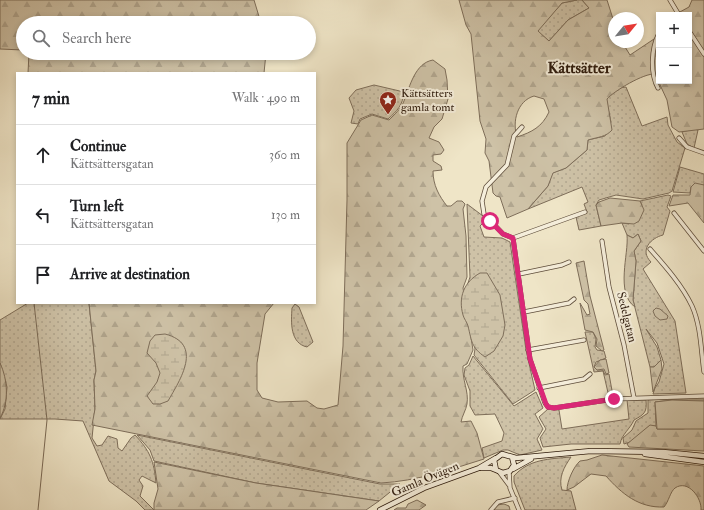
<!DOCTYPE html>
<meta charset="utf-8">
<style>
body{margin:0;font-family:"IM FELL Double Pica",serif;background:#f2f2f2;color:#202124}
.controls{position:absolute;right:12px;top:12px;display:grid;overflow:hidden;border-radius:0px;box-shadow:0 2px 6px #0003}
.controls button{width:36px;height:36px;display:grid;place-items:center;padding:0;border:0;border-bottom:1px solid #e0e0e0;background:#fff;color:#202124;font:20px sans-serif}
.compass{position:absolute;left:608px;top:12px;width:36px;height:36px;border-radius:50%;background:#fff;box-shadow:0 2px 6px #0003;rotate:60deg}
.stop{position:absolute;width:12px;height:12px;margin:-9px;border:3px solid #db2777;border-radius:50%;background:#fff}
.stop.end{background:#db2777;border-color:#fff;box-shadow:0 1px 4px #0008}
.list{margin:0;padding:0;list-style:none}
h2{display:flex;justify-content:space-between;align-items:center;height:52px;margin:0;padding:0 16px;font-size:17px}
h2 small{font-size:13px;font-weight:400;color:#757577}
.list li{display:grid;grid-template-columns:26px 1fr auto;gap:12px;align-items:center;box-sizing:border-box;height:60px;padding:0 16px;border-top:1px solid #e0e0e0}
.list b{display:block;font-size:15px;white-space:nowrap}
.list p{margin:0;font-size:13px;white-space:nowrap;color:#757577}
.list em{font-size:13px;font-style:normal;color:#757577}
.icon{flex:none;width:22px;height:22px;fill:none;stroke:currentColor;stroke-width:2;stroke-linecap:round;stroke-linejoin:round}
.map{position:relative;flex:none;width:704px;height:510px;overflow:hidden}
.search{position:absolute;background:#fff;box-shadow:0 2px 6px #0003;left:16px;top:16px;width:300px;height:44px;display:flex;align-items:center;gap:10px;box-sizing:border-box;padding:0 14px;border-radius:22px;color:#757577;font-size:15px}
.panel{position:absolute;background:#fff;box-shadow:0 2px 6px #0003;left:16px;top:72px;width:300px;height:232px;border-radius:0px}
.map>svg:first-child{display:block}
.grass{fill:url(#grass-dots);stroke:#7e6e5a}
.forest{fill:url(#forest-firs);stroke:#7e6e5a;fill-rule:evenodd}
.wetland{fill:url(#wetland-marsh);stroke:#7e6e5a}
.green{fill:#cec2a7;stroke:#7e6e5a}
.lines{fill:none;stroke-linecap:round;stroke-linejoin:round}
.stream{stroke:#7a6a56;stroke-width:1}
.street-casing{stroke:#5e4d3b;stroke-width:5}
.secondary-casing{stroke:#2d1a0c;stroke-width:6}
.street{stroke:#f5eedb;stroke-width:3.5}
.secondary{stroke:#f5eedb;stroke-width:4.5}
.route{stroke:#db2777;stroke-width:5}
.labels{text-anchor:middle;stroke-width:4;stroke-linejoin:round;paint-order:stroke}
.poi-label{font-size:12px;fill:#2d1a0c;stroke:#f5eedb;text-anchor:start}
.street-label{font-size:12px;fill:#2d1a0c;stroke:#f5eedb}
.district-label{font-size:16px;font-weight:bold;fill:#2d1a0c;stroke:#f5eedb}
</style>
<div class="map">
<svg width="704" height="510" viewBox="0 0 704 510">
<defs>
<pattern id="grass-dots" width="8" height="8" patternUnits="userSpaceOnUse"><rect width="8" height="8" fill="#cec2a7"/><path d="M2 2h.1M6 6h.1" fill="none" stroke="#b1a68f" stroke-width="1.8" stroke-linecap="round"/></pattern>
<pattern id="forest-firs" width="22" height="20" patternUnits="userSpaceOnUse"><rect width="22" height="20" fill="#cec2a7"/><path d="M5 1l3.5 6h-7zM16 11l3.5 6h-7z" fill="#b1a68f"/></pattern>
<pattern id="wetland-marsh" width="20" height="14" patternUnits="userSpaceOnUse"><rect width="20" height="14" fill="#cec2a7"/><path d="M1 5h8M5 5V1M11 12h8M15 12V8" fill="none" stroke="#b1a68f"/></pattern>
</defs>
<rect width="100%" height="100%" fill="#efe5c7"/>
<filter id="stains"><feTurbulence type="fractalNoise" baseFrequency=".005" numOctaves="4"/><feColorMatrix values="0 0 0 0 .2 0 0 0 0 .09 0 0 0 0 .02 0 0 0 .5 -.17"/></filter>
<radialGradient id="worn" r=".72"><stop offset=".6" stop-color="#630" stop-opacity="0"/><stop offset="1" stop-color="#630" stop-opacity=".3"/></radialGradient>
<path class="grass" d="M577 0H582L589 8 568 20 549 41 537 31 562 3Z
M374 85 404 92C403 105 397 111 388 119L372 114 360 119 358 124 351 123 354 111 349 98 356 90Z
M626 87 642 126 667 117 668 125 677 142 685 148 672 191 669 193 643 199 616 195 599 200 596 205 601 226 579 230 576 217 587 212 584 204 588 202 582 187 528 209 548 186 552 173 566 168 587 150 588 140 605 136 611 122 606 99 619 88Z
M694 129 698 130 694 148 687 144 682 132Z
M680 167 704 174V185L691 187 690 193 673 192Z
M668 195 671 196 667 207 670 211 663 235C651 238 639 250 651 262L643 269 675 321 686 393 653 394 655 388 659 382 664 364 657 343 646 329 657 347 661 360 654 367H650L633 300 636 261 634 251 641 241 638 234 633 238 627 235 622 223 629 224 642 205 640 201Z
M467 204 487 219 480 226 484 237 502 238 510 242 526 350 535 390 513 404 474 355 475 349 466 289 470 277Z
M28 303H89L96 371 94 380 95 409 92 438 97 446 102 445 108 436 117 439 118 448 122 451 131 438 135 435C150 451 154 461 156 483L142 476 139 480 143 486 140 496 154 510H145L136 501 109 481 83 421 55 419H0L5 409 7 387 0 363V320Z
M295 304 299 307 313 342 307 347C290 343 291 323 292 308Z
M585 332H593L596 339 595 347 597 350 604 351 606 358 596 362 594 367 597 370H603L605 375 609 374 613 396 609 397 603 371 594 372Z
M473 356 514 406 536 392 543 408 535 414 543 429 537 439 542 450 520 455 508 450H503L484 458 482 448 502 441 504 433 495 414 475 415 470 406V391L464 375 465 368 469 365Z
M661 399H704V401L672 400 655 402 656 426H649L633 441 624 444 623 438 632 430 636 421 648 413V400Z
M627 400H646C647 412 645 414 634 420 630 429 622 434 620 444H571L543 447 540 438 546 429 539 417 548 409 559 410 562 429 629 419Z
M137 435 380 484H400L379 501 256 483 154 461 150 450Z
M571 457C564 467 558 478 562 490L571 491 576 510H525L514 482V476C529 459 549 459 571 457Z"/>
<path class="forest" d="M0 0H254L261 23H23V50L0 49Z
M459 0H577L562 3 538 31 549 41 568 20 589 8 582 0H607L614 22V42H622L630 55 657 37 659 33V81H689V15H679L678 13 689 7 692 0H704V129L679 132 672 127 667 100 655 74C644 73 614 91 607 99L612 130C606 137 598 137 588 140L587 150 566 168 553 173 548 186 528 209 507 218 500 197 496 196 493 193 489 161 485 153 486 139 480 121 471 34 466 25ZM534 96 544 99 549 112C542 127 532 132 517 137 512 122 517 101 534 96Z
M29 53H266L264 73H28Z
M433 60 445 69 447 80 448 99 442 119 434 127 429 138 439 142 444 150 441 154 433 155V161L441 166 442 170 433 171C433 185 439 196 447 206H451L457 201H462L465 204 463 209 466 236 467 277 463 288 473 350 467 364 463 366C462 380 469 391 467 404 466 410 462 416 461 422L471 421 477 433 484 459C449 470 417 481 381 483L92 425 95 409 94 380 96 371 89 303H274L265 314 257 363V390L262 398 278 402 307 401 317 408 324 409 338 405 343 346 347 200V143L361 120 372 115 389 120C394 115 401 109 404 101 410 86 415 63 433 60Z
M695 183 704 185V223L688 203 669 206 673 195H690L691 187Z
M610 198 640 201 644 210 639 221 634 224 622 223 601 226 596 205 599 202Z
M638 234 641 241 634 251 636 261 633 300 635 307C615 293 629 254 627 235L633 238Z
M584 261 590 296 604 350 602 351 596 346 597 339 593 332 585 330 580 303 587 315 590 314 588 304 584 300 576 263Z
M606 359 609 373 606 374 604 369 597 370 594 367 600 360Z
M661 360 662 369 653 392 650 367H654Z
M0 363C8 380 9 402 0 418Z
M650 425 656 426 657 429H683L704 425V451L629 447 627 444Z
M602 455 704 466V510H701C702 498 688 479 675 488 670 492 669 501 664 507 639 508 622 494 606 476L591 474 574 487 567 490C567 481 574 466 580 461L587 460Z
M154 462 256 483 379 501 366 510H154V503L158 489Z
M417 500 426 505 419 510H394L397 508H406L408 504Z
M504 504 509 506 510 510H490L497 505Z"/>
<path class="wetland" d="M480 273H487L500 295 505 325 503 336 494 351 485 357C471 347 472 342 468 326 467 322 464 319 463 315 458 297 464 282 480 273Z
M165 334C204 344 180 380 168 401L160 404H153L147 396 157 382 160 373 156 363 147 353 150 341 155 335Z"/>
<path class="green" d="M656 308 660 309 668 316 667 319 660 320 655 316 653 311Z
M672 400 704 401V429H657L655 402Z"/>
<g class="lines">
<path class="stream" d="M34 303 47 420 38 510"/>
<defs>
<path id="street" d="M670 0 679 15
M689 31 704 54
M658 88C650 73 651 49 659 33
M679 138 687 147 704 153
M585 212 513 238 530 359 545 403 548 407 554 408 614 399 704 396
M674 213 704 251
M513 238 503 234 484 214 482 201 486 187 507 165 514 136 522 127
M602 241 609 287 624 345 634 398
M650 249C665 266 682 285 692 306 701 326 701 351 704 372
M519 274 562 265 569 262
M524 312 569 303 574 299
M528 350 584 340
M539 388 584 379 590 374
M509 472 510 488 519 510
M500 473 509 485
M491 510 498 502 515 498"/>
<path id="secondary" d="M645 454 704 462
M512 457 514 465 510 471 503 473 496 470 494 460 502 454 516 458 591 451 663 452 704 456
M481 468H491L496 470
M513 469 531 459
M380 510 424 488 479 468 496 458"/>
</defs>
<use href="#street" class="street-casing"/>
<use href="#secondary" class="secondary-casing"/>
<use href="#street" class="street"/>
<use href="#secondary" class="secondary"/>
</g>
<g class="lines">
<path class="route" d="M490 221 503 234 513 238 530 359 546 404 548 407 554 408 614 399"/>
</g>
<defs>
<symbol id="sight-pin" viewBox="-11 -11 22 30"><path d="M0 17L-7.5 6A9.5 9.5 0 1 1 7.5 6Z" fill="#8f2418" stroke="#f5eedb"/><path d="M0-6L1.8-2.2L6-1.7L2.9 1.2L3.7 5.4L0 3.3L-3.7 5.4L-2.9 1.2L-6-1.7L-1.8-2.2Z" fill="#fff"/></symbol>
</defs>
<g fill-rule="evenodd">
<use href="#sight-pin" x="378" y="90" width="20" height="27"/>
</g>
<g class="labels">
<g class="poi-label">
<text x="401" y="97">Kättsätters<tspan x="401" dy="14">gamla tomt</tspan></text>
</g>
<g class="street-label">
<text transform="translate(627 317) rotate(76)" y="4">Sedelgatan</text>
<text transform="translate(425 479) rotate(-23)" y="4">Gamla Övägen</text>
</g>
<g class="district-label">
<text x="579" y="73">Kättsätter</text>
</g>
</g>
<rect width="100%" height="100%" filter="url(#stains)"/>
<rect width="100%" height="100%" fill="url(#worn)"/>
</svg>
<div class="controls">
<button>+</button>
<button>−</button>
</div>
<svg class="compass" viewBox="-18 -18 36 36"><path d="M0-13l5 13h-10z" fill="#e53935"/><path d="M0 13l5-13h-10z" fill="#757577"/></svg>
<div class="stop" style="left:490px;top:221px"></div>
<div class="stop end" style="left:614px;top:399px"></div>
<div class="search"><svg class="icon" aria-label="search" viewBox="0 0 24 24"><circle cx="10" cy="10" r="6"/><path d="M15 15l6 6"/></svg>Search here</div>
<section class="panel">
<h2>7 min<small>Walk · 490 m</small></h2>
<ul class="list">
<li><svg class="icon" aria-label="ahead" viewBox="0 0 24 24"><path d="M12 20V5M6 11l6-6 6 6"/></svg><div><b>Continue</b><p>Kättsättersgatan</p></div><em>360 m</em></li>
<li><svg class="icon" aria-label="left" viewBox="0 0 24 24"><path d="M17 20v-9H6M10 6l-5 5 5 5"/></svg><div><b>Turn left</b><p>Kättsättersgatan</p></div><em>130 m</em></li>
<li><svg class="icon" aria-label="arrive" viewBox="0 0 24 24"><path d="M6 21V4h12l-3 4 3 4H6"/></svg><div><b>Arrive at destination</b></div></li>
</ul>
</section>
</div>
